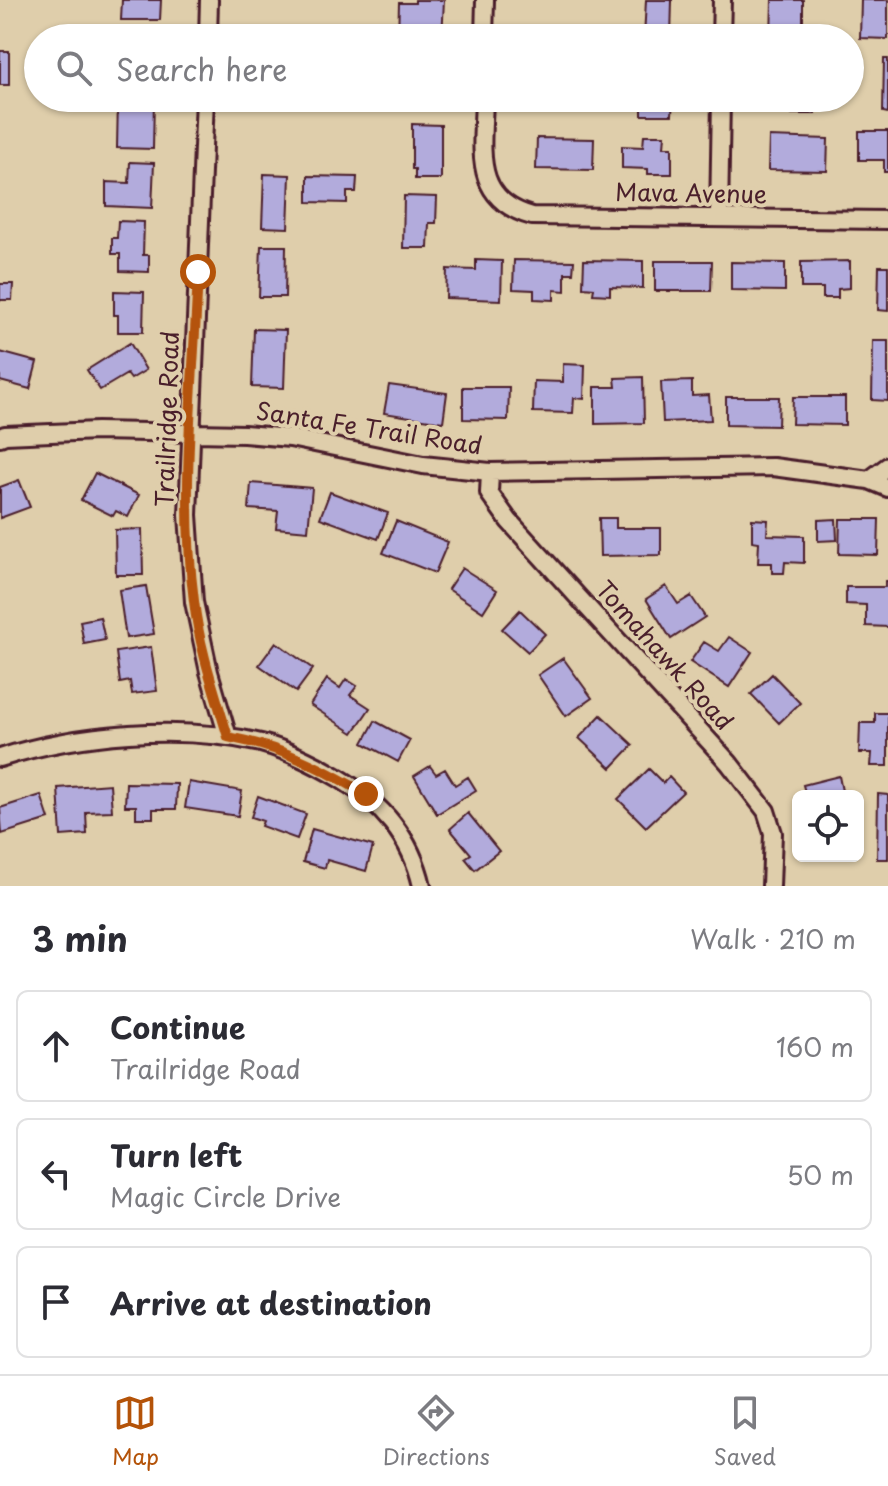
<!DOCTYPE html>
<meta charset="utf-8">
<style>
body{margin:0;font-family:"Playpen Sans",sans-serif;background:#f2f2f3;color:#2b2b33}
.controls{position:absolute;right:24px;bottom:24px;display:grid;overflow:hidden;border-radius:12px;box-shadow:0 2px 6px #0004}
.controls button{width:72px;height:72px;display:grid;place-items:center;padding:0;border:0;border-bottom:2px solid #e1e1e2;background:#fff;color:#2b2b33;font:40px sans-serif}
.stop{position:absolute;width:24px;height:24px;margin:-18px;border:6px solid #b45309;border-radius:50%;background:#fff}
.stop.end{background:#b45309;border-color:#fff;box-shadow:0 2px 8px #0008}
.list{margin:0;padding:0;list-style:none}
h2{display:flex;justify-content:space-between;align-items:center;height:104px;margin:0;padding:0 32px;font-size:34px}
h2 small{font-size:26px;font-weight:400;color:#7c7c81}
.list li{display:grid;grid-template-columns:52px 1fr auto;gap:24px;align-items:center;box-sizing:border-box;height:112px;margin:0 16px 16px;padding:0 16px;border:2px solid #e1e1e2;border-radius:12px}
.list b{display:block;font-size:30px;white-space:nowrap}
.list p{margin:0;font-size:26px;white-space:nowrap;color:#7c7c81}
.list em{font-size:26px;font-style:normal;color:#7c7c81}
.icon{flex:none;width:44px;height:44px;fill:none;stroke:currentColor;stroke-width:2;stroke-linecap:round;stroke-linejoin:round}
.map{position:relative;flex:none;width:888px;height:886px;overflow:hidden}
.search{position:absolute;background:#fff;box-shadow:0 2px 6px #0004;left:24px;right:24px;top:24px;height:88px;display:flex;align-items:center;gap:20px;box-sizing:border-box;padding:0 28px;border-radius:44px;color:#7c7c81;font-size:30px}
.sheet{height:488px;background:#fff}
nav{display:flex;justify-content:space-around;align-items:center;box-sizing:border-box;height:112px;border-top:2px solid #e1e1e2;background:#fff;font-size:22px;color:#7c7c81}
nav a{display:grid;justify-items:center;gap:4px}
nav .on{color:#b45309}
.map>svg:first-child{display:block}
.building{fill:#b2abdc;stroke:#4a1f2b;stroke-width:2}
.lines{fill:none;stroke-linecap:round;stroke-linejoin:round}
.minor-casing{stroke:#4a1f2b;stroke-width:22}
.minor{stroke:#dfceab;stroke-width:16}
.route{stroke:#b45309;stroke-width:10}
.labels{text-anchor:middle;stroke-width:8;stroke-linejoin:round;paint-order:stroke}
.street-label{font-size:24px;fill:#4a1f2b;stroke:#dfceab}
</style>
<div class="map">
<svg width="888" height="886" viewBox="0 0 888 886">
<rect width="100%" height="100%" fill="#dfceab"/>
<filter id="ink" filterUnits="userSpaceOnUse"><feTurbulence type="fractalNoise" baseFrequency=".0125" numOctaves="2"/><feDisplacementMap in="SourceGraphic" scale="16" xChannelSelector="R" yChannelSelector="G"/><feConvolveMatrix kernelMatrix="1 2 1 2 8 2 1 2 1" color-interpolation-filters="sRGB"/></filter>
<g filter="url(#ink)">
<path class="building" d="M122 0H161L160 20H121Z
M415 0H444L442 38H398L399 3H415Z
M646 0H672L671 38H644Z
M772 0H803V38H771Z
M861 0H888V39L860 38Z
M0 51H9V85H0Z
M884 59H888V113L883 112Z
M118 98H154L153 149 117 148Z
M546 98H575L576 106H546Z
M642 98H673L672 115H642Z
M786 98H815V114H785Z
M412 124 441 125V179H415V169H412Z
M859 131H888V172H884V160H859Z
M644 135H665L664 147H672V174H648V169L622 168V146L643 147Z
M769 137 828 139 827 171 768 170Z
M537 138 594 139 593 170 536 169Z
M130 162 154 163 152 208 106 206V182L129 183Z
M264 174 290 175 288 228 262 227Z
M308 176 357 177 356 192H347V203L308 202Z
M404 196 437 197 436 223H429L428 248H403Z
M118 221 144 222 143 255H149V272L120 271V254H112V238H117Z
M261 246H286L285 297H259Z
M476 260 502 261 501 300 446 298 447 269 476 270Z
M514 260 574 261 573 273H565V291L554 290V300L534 299V290L513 289Z
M584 260 643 261V288L610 287V295L593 294 594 288 583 287Z
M655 261H712L711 291H655Z
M850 261V288L838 289V298H823V288H801V262Z
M731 262 785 263V291L731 290Z
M879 266H888V311L878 310Z
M0 284H13L12 300H0Z
M114 291 144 292 143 332H118V315H114Z
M254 329 286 330 284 388 252 387Z
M873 341H888V401L872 400Z
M130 343 146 370 131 379 127 374 100 390 87 370Z
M0 352 37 362 30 389 0 381Z
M563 364 585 365 584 399 574 398 573 413 533 412 534 381 563 382Z
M643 377 644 423 595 424V387H616L615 378Z
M692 381V396L709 395 711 420 663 422 661 382Z
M389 385 447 393 443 422 384 413Z
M463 387H509L508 420 463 419Z
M726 397H779L778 426 726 425Z
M793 397H845V425L792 424Z
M95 473 139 495 128 517 116 511 113 516 81 500Z
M19 480 30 507 0 518V487Z
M251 483 312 488 308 531 276 528 278 511 249 509Z
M330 492 388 513 378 539 320 518Z
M599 518H616V528H661V555L600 556Z
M752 519 768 520 767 535 804 536V563L785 562 784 573H772V563H758L759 542 752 541Z
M836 519 837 540 818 541V520Z
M840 519H879L878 555 839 554Z
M396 521 448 542 435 573 383 553Z
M142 529 143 575H116L115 530Z
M462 568 497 590 483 612 448 589Z
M885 581H888V627L866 626V605L846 604V587H885Z
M146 586 154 634 126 638 119 590Z
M666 586 678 604 691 596 705 617 671 639 646 599Z
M520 610 545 634 528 652 502 629Z
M100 617 105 640 84 644 80 621Z
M729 637 752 652 729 687 690 662 704 642 719 651Z
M276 642 313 669 296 692 259 665Z
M151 647 157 691 132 694 130 681 120 683 116 652Z
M563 658 592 698 566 716 538 675Z
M772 674 800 703 779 723 751 694Z
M327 679 340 688 346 679 357 686 350 695 370 708 353 733 310 705Z
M875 713H888V766H871L872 753H859L860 723H875Z
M601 715 633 745 611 768 579 738Z
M375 721 410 740 398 762 363 743Z
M430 766 436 774 445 769 455 785 468 777 476 790 437 814 414 776Z
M649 769 663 783 669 777 683 792 646 827 618 799Z
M839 776 843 796H806L803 785Z
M189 782 242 791 238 816 185 808Z
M126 783 177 784 176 809H153V818H136V806H125Z
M110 784 112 811 86 812 87 834 61 836 58 788Z
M878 794 888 795V859H877Z
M41 795 49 819 2 834 0 808Z
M258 796 306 814 297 839 261 826 263 821 251 817Z
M468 813 499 851 475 870 465 858 471 854 450 829Z
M312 829 373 846 366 871 327 860 325 868 303 862Z"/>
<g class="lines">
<defs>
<path id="minor" d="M208 38 209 0
M484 38 485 0
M721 38 722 0
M205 98 188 515 194 602 209 672 228 737
M484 98C483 149 471 199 532 216L888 220
M719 218 721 98
M0 437 5 435 97 431 244 434 290 438 423 465 490 472 773 467 869 480 888 488
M490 472 489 493 509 521 729 763 766 811 773 833 771 886
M869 480 888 466
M0 758C78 733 180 724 261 743 288 750 315 764 339 778 382 804 411 837 422 886"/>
</defs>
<use href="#minor" class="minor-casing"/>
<use href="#minor" class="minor"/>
</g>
</g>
<g class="lines" filter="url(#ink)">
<path class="route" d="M198 272C194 379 180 494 194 601 199 647 215 693 228 737 281 747 320 767 366 794"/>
</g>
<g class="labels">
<g class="street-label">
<text transform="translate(691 194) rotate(1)" y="8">Mava Avenue</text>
<text transform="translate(168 419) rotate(-88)" y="8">Trailridge Road</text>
<text transform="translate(369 429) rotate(9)" y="8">Santa Fe Trail Road</text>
<text transform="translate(664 656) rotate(48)" y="8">Tomahawk Road</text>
</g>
</g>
</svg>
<div class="controls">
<button><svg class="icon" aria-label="locate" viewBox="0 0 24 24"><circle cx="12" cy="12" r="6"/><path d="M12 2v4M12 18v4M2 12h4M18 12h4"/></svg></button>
</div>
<div class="stop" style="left:198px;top:272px"></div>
<div class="stop end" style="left:366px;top:794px"></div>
<div class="search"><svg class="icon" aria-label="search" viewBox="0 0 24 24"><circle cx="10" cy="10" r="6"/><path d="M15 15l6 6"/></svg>Search here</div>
</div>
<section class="sheet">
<h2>3 min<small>Walk · 210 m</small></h2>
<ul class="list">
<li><svg class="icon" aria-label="ahead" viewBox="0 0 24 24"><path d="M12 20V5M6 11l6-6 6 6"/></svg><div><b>Continue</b><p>Trailridge Road</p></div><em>160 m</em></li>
<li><svg class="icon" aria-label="left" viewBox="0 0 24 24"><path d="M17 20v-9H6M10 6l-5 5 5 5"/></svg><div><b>Turn left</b><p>Magic Circle Drive</p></div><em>50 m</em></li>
<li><svg class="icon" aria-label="arrive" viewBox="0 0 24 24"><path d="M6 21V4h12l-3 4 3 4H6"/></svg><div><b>Arrive at destination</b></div></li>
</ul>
</section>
<nav>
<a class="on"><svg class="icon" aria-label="map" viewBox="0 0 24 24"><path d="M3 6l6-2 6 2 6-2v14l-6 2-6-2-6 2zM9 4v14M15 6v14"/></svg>Map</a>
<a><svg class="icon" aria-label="directions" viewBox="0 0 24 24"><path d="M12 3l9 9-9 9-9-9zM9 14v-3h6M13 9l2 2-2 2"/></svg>Directions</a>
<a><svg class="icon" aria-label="saved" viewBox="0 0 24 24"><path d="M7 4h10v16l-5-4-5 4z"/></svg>Saved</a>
</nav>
